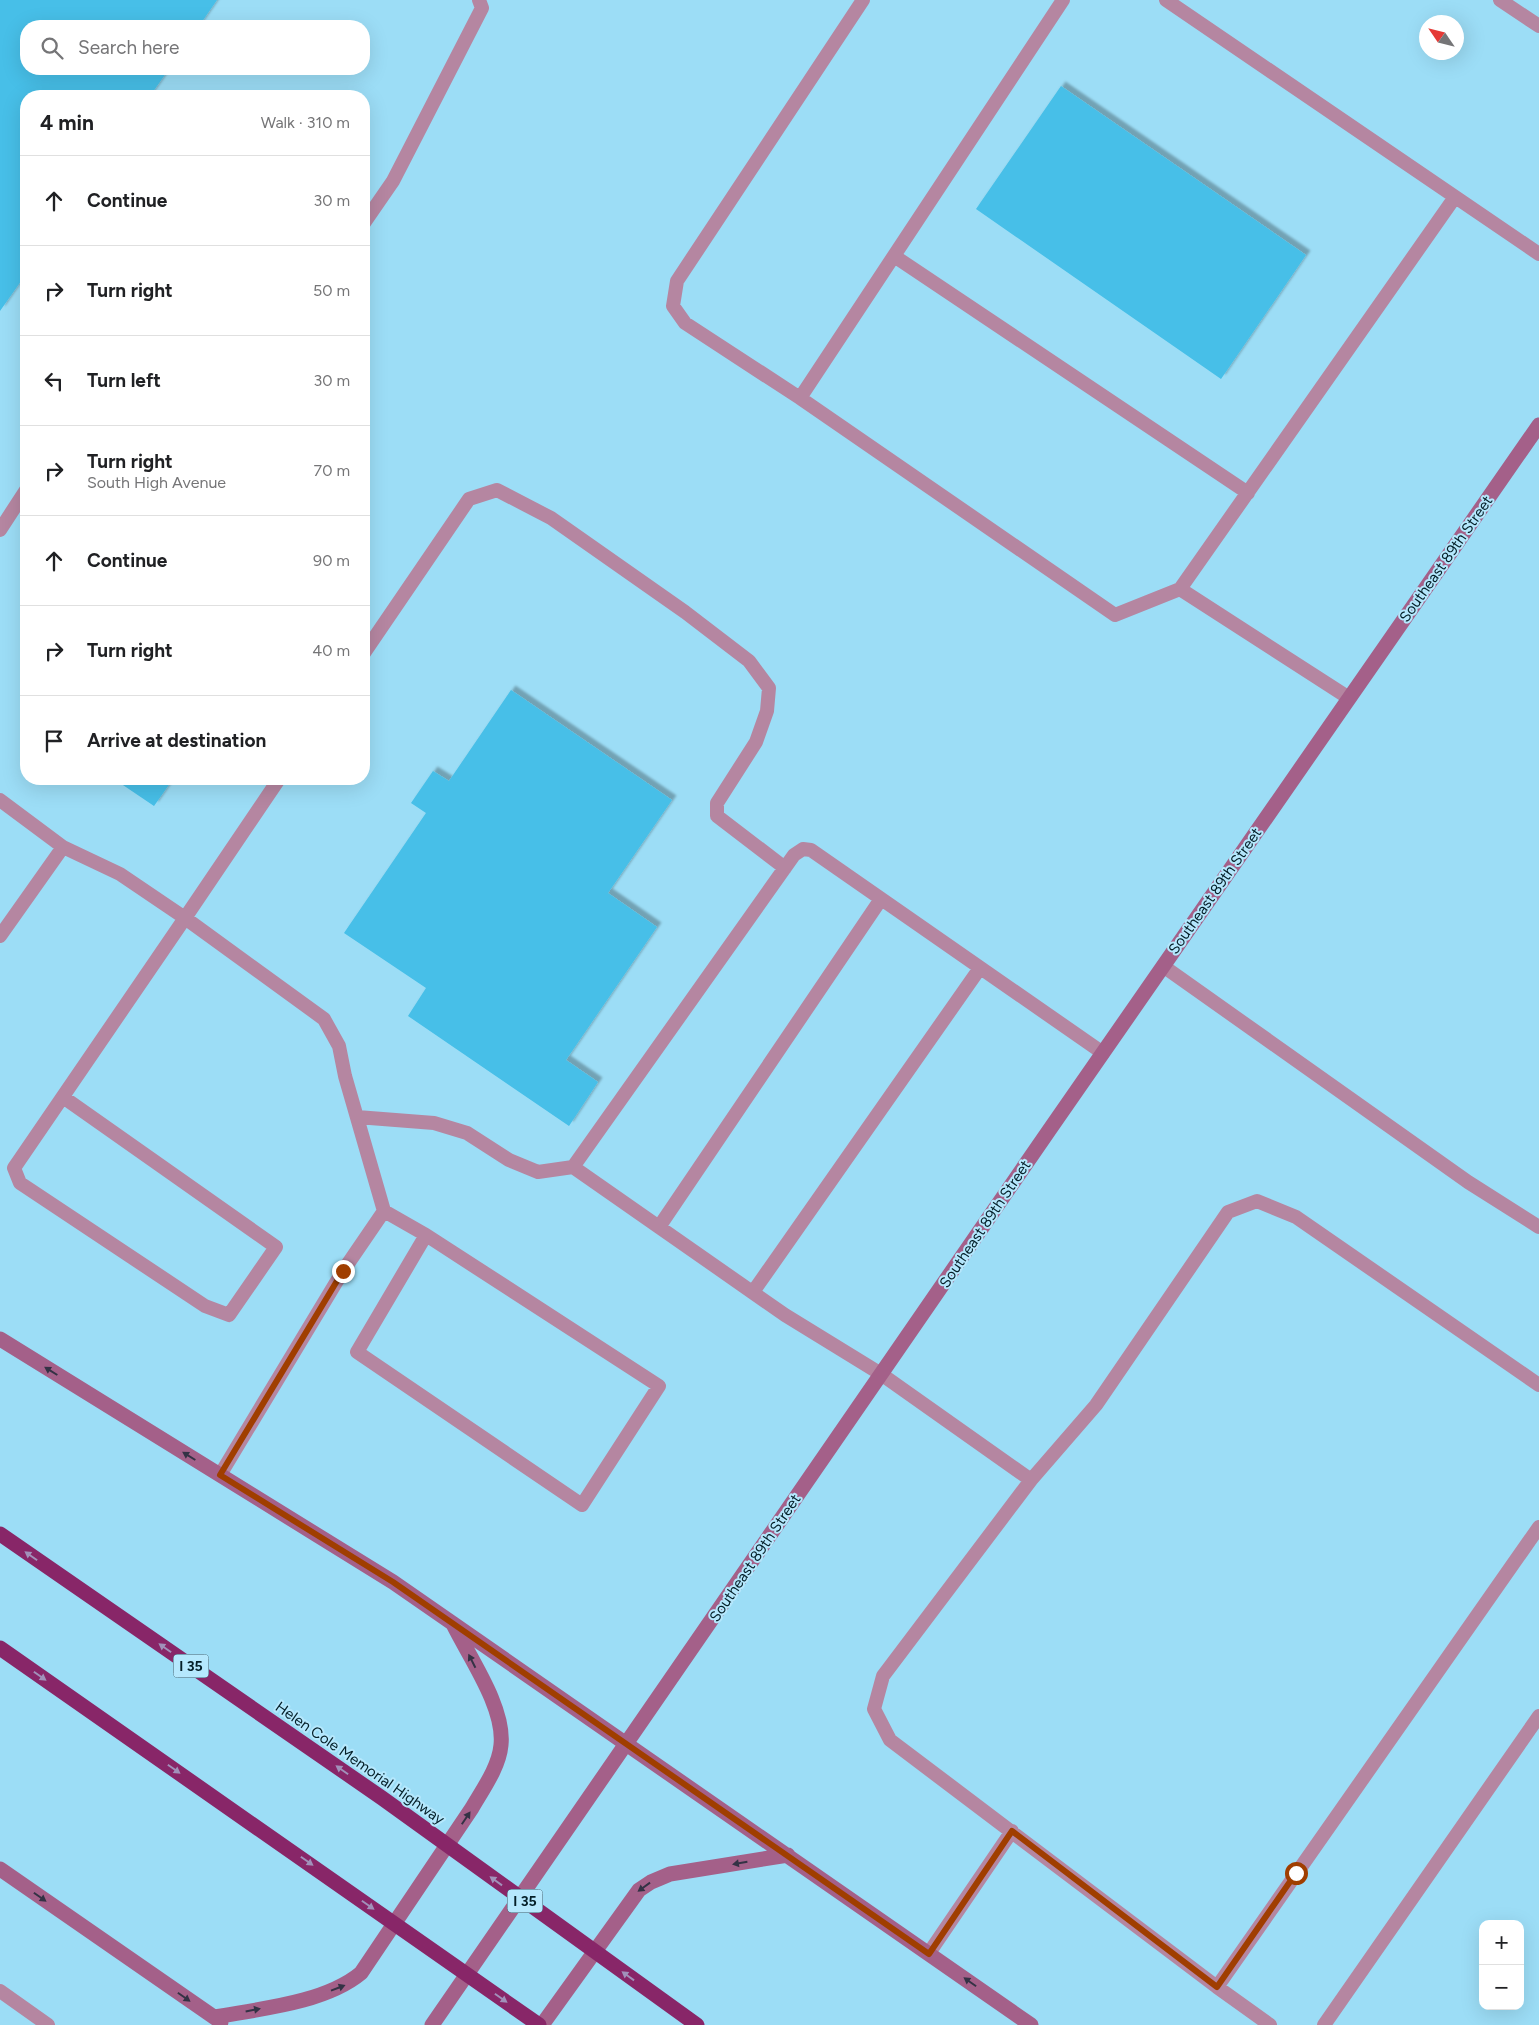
<!DOCTYPE html>
<meta charset="utf-8">
<style>
body{margin:0;font-family:Figtree,sans-serif;background:#f6f6f6;color:#202124}
.controls{position:absolute;right:15px;bottom:15px;display:grid;overflow:hidden;border-radius:10px;box-shadow:0 5px 20px #0002}
.controls button{width:45px;height:45px;display:grid;place-items:center;padding:0;border:0;border-bottom:1px solid #e0e0e0;background:#fff;color:#202124;font:25px sans-serif}
.compass{position:absolute;left:1419px;top:15px;width:45px;height:45px;border-radius:50%;background:#fff;box-shadow:0 5px 20px #0002;rotate:305deg}
.stop{position:absolute;width:15px;height:15px;margin:-11px;border:4px solid #a03e00;border-radius:50%;background:#fff}
.stop.end{background:#a03e00;border-color:#fff;box-shadow:0 1px 5px #0008}
.list{margin:0;padding:0;list-style:none}
h2{display:flex;justify-content:space-between;align-items:center;height:65px;margin:0;padding:0 20px;font-size:21px}
h2 small{font-size:16px;font-weight:400;color:#757577}
.list li{display:grid;grid-template-columns:32px 1fr auto;gap:15px;align-items:center;box-sizing:border-box;height:90px;padding:0 20px;border-top:1px solid #e0e0e0}
.list b{display:block;font-size:19px;white-space:nowrap}
.list p{margin:0;font-size:16px;white-space:nowrap;color:#757577}
.list em{font-size:16px;font-style:normal;color:#757577}
.icon{flex:none;width:28px;height:28px;fill:none;stroke:currentColor;stroke-width:2;stroke-linecap:round;stroke-linejoin:round}
.map{position:relative;flex:none;width:1539px;height:2025px;overflow:hidden}
.search{position:absolute;background:#fff;box-shadow:0 5px 20px #0002;left:20px;top:20px;width:350px;height:55px;display:flex;align-items:center;gap:12px;box-sizing:border-box;padding:0 18px;border-radius:20px;color:#757577;font-size:19px}
.panel{position:absolute;background:#fff;box-shadow:0 5px 20px #0002;left:20px;top:90px;width:350px;height:695px;border-radius:20px}
.map>svg:first-child{display:block}
.building{fill:#46bfe8;filter:url(#shadow)}
.lines{fill:none;stroke-linecap:round;stroke-linejoin:round}
.lane{stroke:#b586a1;stroke-width:14}
.secondary{stroke:#a46089;stroke-width:15}
.highway{stroke:#882668;stroke-width:15}
.oneway{fill:#343245}
.oneway2{fill:#a191ba}
.route{stroke:#a03e00;stroke-width:6}
.labels{text-anchor:middle;stroke-width:4;stroke-linejoin:round;paint-order:stroke}
.shield{fill:#b5e8fd;stroke:#395b68;stroke-width:1}
.shield-label{font-size:14px;font-weight:bold;fill:#041f28}
.street-label{font-size:15px;fill:#041f28;stroke:#b5e8fd}
</style>
<div class="map">
<svg width="1539" height="2025" viewBox="0 0 1539 2025">
<defs>
<filter id="shadow"><feDropShadow dx="4.5" dy="-4.5" stdDeviation="1" flood-color="#0004"/></filter>
</defs>
<rect width="100%" height="100%" fill="#9cddf6"/>
<path class="building" d="M0 0H217L199 26H26V69H169L150 96H26V274L0 311Z
M1061 86 1306 255 1221 379 976 209Z
M511 690 672 800 608 893 657 927 566 1060 598 1082 569 1126 408 1016 426 988 344 933 426 813 411 803 433 771 449 781Z
M114 779H173L154 806Z"/>
<g class="lines">
<path class="lane" d="M1063 0 800 398 1115 615 1180 589 1455 197
M1166 0 1539 254
M1500 0 1539 26
M364 223 393 181 482 8 479 0
M894 256 1248 493
M800 398 685 323 673 306 677 281 863 0
M0 530 26 490
M1180 589 1349 698
M364 653 469 499 497 490 551 518 685 612 749 661 769 688 767 711 756 742 717 803V816L785 868
M0 800 63 847 120 874 185 918 279 779
M0 936 63 847
M1163 966 1468 1182 1539 1227
M63 1097 276 1247 229 1315 205 1306 20 1183 14 1168 185 918 324 1019 339 1046 345 1076 384 1211 343 1271 220 1475
M357 1117 434 1123 467 1133 509 1160 538 1172 573 1167 785 1315 881 1374 1031 1480
M573 1167 794 855 803 849 811 850 1103 1053
M384 1211 426 1235 357 1352 582 1505 659 1386 426 1235
M659 1227 881 899
M753 1292 980 968
M1539 1385 1296 1217 1257 1201 1228 1212 1096 1405 1031 1480 883 1676 874 1709 890 1740 1217 1987 1539 1527
M929 1953 1012 1831
M1217 1987 1270 2025
M0 1991 48 2025
M1324 2025 1539 1716"/>
<path class="secondary" d="M0 1339 393 1582 1031 2025
M0 1869 221 2022
M214 2017C259 2009 325 2003 361 1973L472 1808C483 1789 499 1767 501 1745 505 1707 469 1657 453 1624
M432 2025 1050 1129 1539 425
M542 2025 639 1890 651 1882 670 1874 788 1855"/>
<path class="highway" d="M0 1534 382 1798 697 2025
M0 1648 539 2025"/>
</g>
<defs><path id="oneway-solid" d="M-6-.8H1V-3.2L6.5 0L1 3.2V.8H-6Z" transform="scale(1.25)"/></defs>
<g class="oneway">
<use href="#oneway-solid" transform="translate(51 1371) rotate(-148)"/>
<use href="#oneway-solid" transform="translate(189 1456) rotate(-148)"/>
<use href="#oneway-solid" transform="translate(472 1661) rotate(-117)"/>
<use href="#oneway-solid" transform="translate(466 1818) rotate(-56)"/>
<use href="#oneway-solid" transform="translate(740 1863) rotate(170)"/>
<use href="#oneway-solid" transform="translate(644 1887) rotate(144)"/>
<use href="#oneway-solid" transform="translate(40 1897) rotate(35)"/>
<use href="#oneway-solid" transform="translate(970 1982) rotate(-145)"/>
<use href="#oneway-solid" transform="translate(338 1988) rotate(-21)"/>
<use href="#oneway-solid" transform="translate(184 1997) rotate(35)"/>
<use href="#oneway-solid" transform="translate(253 2010) rotate(-11)"/>
</g>
<g class="oneway2">
<use href="#oneway-solid" transform="translate(31 1556) rotate(-145)"/>
<use href="#oneway-solid" transform="translate(165 1648) rotate(-145)"/>
<use href="#oneway-solid" transform="translate(40 1676) rotate(35)"/>
<use href="#oneway-solid" transform="translate(174 1769) rotate(35)"/>
<use href="#oneway-solid" transform="translate(342 1770) rotate(-145)"/>
<use href="#oneway-solid" transform="translate(307 1861) rotate(35)"/>
<use href="#oneway-solid" transform="translate(496 1881) rotate(-144)"/>
<use href="#oneway-solid" transform="translate(368 1905) rotate(35)"/>
<use href="#oneway-solid" transform="translate(628 1976) rotate(-144)"/>
<use href="#oneway-solid" transform="translate(501 1998) rotate(35)"/>
</g>
<g class="lines">
<path class="route" d="M343 1271 220 1475 393 1582 929 1954 1012 1831 1217 1987 1296 1873"/>
</g>
<g class="labels">
<g class="shield">
<rect x="173.5" y="1654.5" width="35" height="23" rx="4"/>
<rect x="507.5" y="1889.5" width="35" height="23" rx="4"/>
</g>
<g class="shield-label">
<text x="191" y="1671">I 35</text>
<text x="525" y="1906">I 35</text>
</g>
<g class="street-label">
<text transform="translate(1446 559) rotate(-55)" y="5">Southeast 89th Street</text>
<text transform="translate(1215 891) rotate(-55)" y="5">Southeast 89th Street</text>
<text transform="translate(985 1224) rotate(-56)" y="5">Southeast 89th Street</text>
<text transform="translate(755 1558) rotate(-56)" y="5">Southeast 89th Street</text>
<text transform="translate(360 1763) rotate(35)" y="5">Helen Cole Memorial Highway</text>
</g>
</g>
</svg>
<div class="controls">
<button>+</button>
<button>−</button>
</div>
<svg class="compass" viewBox="-18 -18 36 36"><path d="M0-13l5 13h-10z" fill="#e53935"/><path d="M0 13l5-13h-10z" fill="#757577"/></svg>
<div class="stop" style="left:1296px;top:1873px"></div>
<div class="stop end" style="left:343px;top:1271px"></div>
<div class="search"><svg class="icon" aria-label="search" viewBox="0 0 24 24"><circle cx="10" cy="10" r="6"/><path d="M15 15l6 6"/></svg>Search here</div>
<section class="panel">
<h2>4 min<small>Walk · 310 m</small></h2>
<ul class="list">
<li><svg class="icon" aria-label="ahead" viewBox="0 0 24 24"><path d="M12 20V5M6 11l6-6 6 6"/></svg><div><b>Continue</b></div><em>30 m</em></li>
<li><svg class="icon" aria-label="right" viewBox="0 0 24 24"><path d="M7 20v-9h11M14 6l5 5-5 5"/></svg><div><b>Turn right</b></div><em>50 m</em></li>
<li><svg class="icon" aria-label="left" viewBox="0 0 24 24"><path d="M17 20v-9H6M10 6l-5 5 5 5"/></svg><div><b>Turn left</b></div><em>30 m</em></li>
<li><svg class="icon" aria-label="right" viewBox="0 0 24 24"><path d="M7 20v-9h11M14 6l5 5-5 5"/></svg><div><b>Turn right</b><p>South High Avenue</p></div><em>70 m</em></li>
<li><svg class="icon" aria-label="ahead" viewBox="0 0 24 24"><path d="M12 20V5M6 11l6-6 6 6"/></svg><div><b>Continue</b></div><em>90 m</em></li>
<li><svg class="icon" aria-label="right" viewBox="0 0 24 24"><path d="M7 20v-9h11M14 6l5 5-5 5"/></svg><div><b>Turn right</b></div><em>40 m</em></li>
<li><svg class="icon" aria-label="arrive" viewBox="0 0 24 24"><path d="M6 21V4h12l-3 4 3 4H6"/></svg><div><b>Arrive at destination</b></div></li>
</ul>
</section>
</div>
